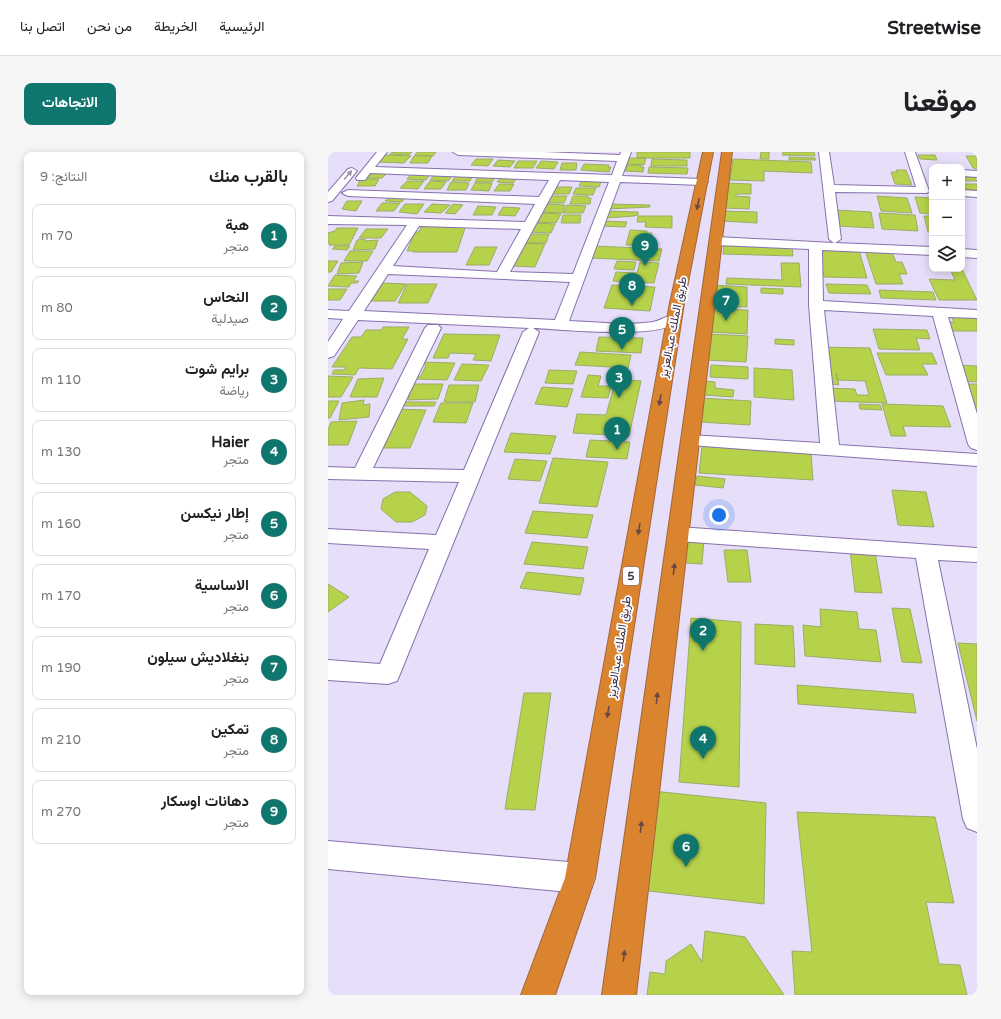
<!DOCTYPE html>
<html lang="ar">
<meta charset="utf-8">
<style>
body{margin:0;font-family:"Varela Round",Vazirmatn,sans-serif;background:#f6f6f6;color:#202124;direction:rtl}
.controls{position:absolute;right:12px;top:12px;display:grid;overflow:hidden;border-radius:8px;box-shadow:0 2px 10px #0003}
.controls button{width:36px;height:36px;display:grid;place-items:center;padding:0;border:0;border-bottom:1px solid #e0e0e0;background:#fff;color:#202124;font:20px sans-serif}
.you{position:absolute;left:391px;top:363px;width:14px;height:14px;margin:-10px;border:3px solid #fff;border-radius:50%;background:#1a73e8;box-shadow:0 0 0 6px #1a73e833}
.badge{display:grid;place-items:center;width:26px;height:26px;border-radius:50%;background:#0f766e;color:#fff;font-size:13px;font-weight:700}
.pin{position:absolute;translate:-50% -33px;filter:drop-shadow(0 1px 2px #0008)}
.pin::after{content:'';position:absolute;top:21px;width:14px;height:12px;background:inherit;clip-path:polygon(0 0,100% 0,50% 100%)}
.list{margin:0;padding:0;list-style:none}
h2{display:flex;justify-content:space-between;align-items:center;height:52px;margin:0;padding:0 16px;font-size:17px}
h2 small{font-size:13px;font-weight:400;color:#757577}
.list li{display:grid;grid-template-columns:26px 1fr auto;gap:12px;align-items:center;box-sizing:border-box;height:64px;margin:0 8px 8px;padding:0 8px;border:1px solid #e0e0e0;border-radius:8px}
.list b{display:block;font-size:15px;white-space:nowrap}
.list p{margin:0;font-size:13px;white-space:nowrap;color:#757577}
.list em{font-size:13px;font-style:normal;color:#757577}
.icon{flex:none;width:22px;height:22px;fill:none;stroke:currentColor;stroke-width:2;stroke-linecap:round;stroke-linejoin:round}
.map{position:relative;flex:none;width:649px;height:843px;overflow:hidden;direction:ltr;border-radius:8px}
header{display:flex;align-items:center;gap:24px;box-sizing:border-box;height:56px;padding:0 20px;background:#fff;border-bottom:1px solid #e0e0e0}
header strong{font-size:19px}
nav{display:flex;gap:22px;margin-inline-start:auto;font-size:14px}
.intro{display:flex;align-items:center;justify-content:space-between;box-sizing:border-box;height:96px;padding:0 24px}
h1{margin:0;font-size:28px}
.button{padding:10px 18px;border-radius:8px;background:#0f766e;color:#fff;font-size:14px;font-weight:700}
main{display:flex;gap:24px;padding:0 24px}
aside{flex:1;background:#fff;border-radius:8px;box-shadow:0 2px 10px #0003}
.map>svg:first-child{display:block}
.building{fill:#b6d24b;stroke:#9bac67}
.lines{fill:none;stroke-linecap:round;stroke-linejoin:round}
.minor-casing{stroke:#8771ae;stroke-width:2}
.highway-casing{stroke:#a26639;stroke-width:2}
.minor{fill:#fff;fill-rule:evenodd}
.highway{fill:#db8430;fill-rule:evenodd}
.oneway{fill:#9c97a4}
.oneway2{fill:#6a4842}
.labels{text-anchor:middle;stroke-width:3.5;stroke-linejoin:round;paint-order:stroke}
.shield{fill:#fff;stroke:#746d80;stroke-width:1}
.shield-label{font-size:11px;font-weight:bold;fill:#392f4a}
.street-label{font-size:12px;fill:#392f4a;stroke:#fff}
</style>
<header>
<strong>Streetwise</strong>
<nav><a>الرئيسية</a><a>الخريطة</a><a>من نحن</a><a>اتصل بنا</a></nav>
</header>
<div class="intro"><h1>موقعنا</h1><a class="button">الاتجاهات</a></div>
<main>
<div class="map">
<svg width="649" height="843" viewBox="0 0 649 843">
<rect width="100%" height="100%" fill="#e7defa"/>
<path class="building" d="M65 0H84L81 3 62 2Z
M89 0H108L105 4 87 3Z
M309 0H362V6H309Z
M433 0H441V7H432Z
M455 0H486L487 4 454 3Z
M57 3 83 4 76 11 51 10Z
M590 3H607L609 8 592 7Z
M86 4H104L100 11H82Z
M638 4H649V17L645 16Z
M461 5 487 6 488 8H461Z
M301 6H318L316 13 299 12Z
M148 7H165L160 14 143 13Z
M324 7 359 8V14H323Z
M405 7 483 10 484 21 436 19V29L402 28Z
M170 8 187 9 182 15 165 14Z
M190 9H209L205 16H186Z
M213 9 230 10 226 17 208 16Z
M234 11H249L248 18H232Z
M256 12 281 13 280 15H283L281 20 253 18Z
M299 13H313L312 15H316L315 20 297 19Z
M321 15 360 16 359 22 320 21Z
M568 18H578L584 33 567 32 563 20H569Z
M61 19 54 26H37L38 20Z
M85 20H103L98 28 79 27Z
M108 21H126L120 29 102 28Z
M129 22H146L142 29H124Z
M152 22 169 23 164 30H147Z
M174 24 190 25 185 31 169 30Z
M634 24H646L649 29H634Z
M33 27H51L47 34H29Z
M274 27 271 35 251 34 254 28Z
M79 29H96L90 37 72 36Z
M102 29 118 30 113 37H96Z
M123 30 141 31 138 38H119Z
M147 31H164L161 39 143 38Z
M399 31 423 32V42H408V44L422 45 421 57 396 56Z
M171 32H186L182 39H166Z
M635 32H649V38H638Z
M225 35H244L241 42H222Z
M248 36H268L265 43 245 42Z
M220 44H239L236 51H217Z
M245 44H260V46H263L262 52H242Z
M549 44 579 46 584 61 553 59Z
M587 45 604 46V62L592 61Z
M61 46H77L74 50 57 49Z
M19 49H34L28 59 14 57Z
M54 51H72L66 59H48Z
M77 52H96L89 62 71 60Z
M104 52 122 53 113 61 96 60Z
M125 52 135 53 127 62 117 61Z
M215 52 237 53 235 61 212 60Z
M282 52 322 53V55L280 57Z
M239 53 258 54 255 61H236Z
M150 54 168 55 164 63H145Z
M175 55 192 56 187 64 170 63Z
M508 58 543 60 546 76 509 74Z
M281 59 310 60V63L306 64 279 66Z
M396 59 429 60V71L394 69Z
M211 61 233 62 228 71 206 70Z
M551 61 587 63 590 79 554 77Z
M235 63H253L252 71H233Z
M310 64H344V76L317 75 318 70H309Z
M596 64H604V80H600Z
M277 69 299 70 297 75 275 74Z
M205 71 227 72 223 81 201 80Z
M94 73H138L129 100H85L86 99H79L87 80H91Z
M9 76H30L21 93H1L2 91H0V81L7 79Z
M38 77H60L53 86H31Z
M302 78 319 79V81H324L321 94 298 93Z
M198 82H221L218 91H195Z
M37 87V89L50 88 47 97 25 98 29 88Z
M193 91 217 92 207 115 184 114Z
M396 91 464 93 465 104 395 102Z
M7 94H22L19 98 4 97Z
M267 94 334 97 331 109 263 106Z
M147 95H169L161 113H138Z
M490 97 531 98 539 126 496 125Z
M537 98H563L568 110H574L579 122H571L575 132H548Z
M22 99H45L39 109H16Z
M0 109H10L3 120H0Z
M289 109 308 110 306 118 286 117Z
M35 110 31 121 9 122 13 111Z
M312 110 331 111 326 131 285 129 288 120 309 121Z
M453 111H471L473 135 398 132 399 126 454 128Z
M622 117H634L649 148H611L601 127 627 128Z
M7 123 29 124 25 129H31L29 131H23L21 135 0 134Z
M55 131 78 132 67 149H43Z
M79 132H109L100 151H70Z
M498 132 539 133 543 142 501 141Z
M284 133 327 135 322 159 276 156Z
M386 133 419 135V155L385 154Z
M433 136 455 137V142L433 141Z
M0 137H19L12 148H0Z
M551 138 605 140 608 148 553 146Z
M384 157 420 158 419 182 381 180Z
M622 162H645L649 168V179H623L619 170H626Z
M55 175H81L74 187H80L64 217 31 216 27 223 4 222 6 218H16L18 215H4L24 185H33L38 178H53Z
M545 177 599 178 602 187 588 186 592 198 551 197Z
M116 182 172 183 163 209 145 208 148 202 122 201 120 206H105Z
M380 182 420 184 418 210 377 208Z
M271 185 315 186 313 201 268 199Z
M447 187 466 188V193L447 192Z
M493 195 542 196 559 251 500 249 497 236 527 237 529 243H541L537 229 510 228 508 221 511 233 502 232Z
M252 200 303 203 300 216 247 213Z
M549 201H604L609 212H594L600 223H558Z
M93 210 127 211 119 228 87 227 88 224H93L98 213 92 212Z
M134 212 161 213 153 229 126 228Z
M383 213 420 215V227L382 225Z
M628 213 649 214V230L633 229Z
M426 216 464 218 466 248 426 245Z
M221 218 249 219 245 232 217 231Z
M260 223 273 224 270 234H283L280 246 253 245Z
M0 224 25 225 13 245H0Z
M56 226 49 245H22L30 227Z
M288 227 313 229 301 284 245 281 249 262 278 263Z
M377 229 387 230V236L406 238 405 245 375 243Z
M85 232H115L110 247 80 248Z
M635 232H649V257H647Z
M121 233H151L147 250H116Z
M214 235 245 237 239 255 207 252Z
M374 246 423 249 422 273 371 270Z
M36 248 35 253 42 252 41 265 11 268 14 251Z
M0 249H11L2 266H0Z
M73 250H108L106 254H72Z
M113 251H145L138 271 105 270Z
M531 252 552 253 554 258 532 257Z
M554 252 615 254 623 275 575 274 578 284H563Z
M69 257 98 258 82 296H51Z
M29 269 20 293H0V278L3 270Z
M183 281 228 284 222 302 176 300Z
M262 288 302 290 299 307 258 305Z
M374 294 483 300 485 328 371 321Z
M225 306 280 310 269 355 211 351Z
M187 307 219 309 212 329 180 327Z
M369 324 397 327 395 336 367 333Z
M564 338 598 340 606 375 570 373Z
M67 340H82L99 354 97 363 84 370H68L53 357 55 347Z
M205 359 265 363 259 386 197 381Z
M358 387 376 388 374 412 356 411Z
M204 390 260 395 255 417 196 412Z
M396 398H419L423 430H400Z
M522 398 547 400 554 441 527 440Z
M199 420 256 426 252 443 192 436Z
M0 432 21 445 0 460Z
M564 456 582 457 594 511 574 510Z
M492 457 529 460 531 477 548 478 553 510 477 504 475 473 493 475Z
M363 466 413 470 411 635 351 630Z
M427 472 465 474 467 515 427 512Z
M630 491 649 492V569Z
M469 533 585 542 588 561 470 552Z
M196 541H223L207 658 177 657Z
M325 639 438 651 436 752 312 738Z
M469 660 607 665 626 751 598 750 611 812 632 813 639 843H467L464 799 484 800Z
M377 779 417 785 456 843H319L322 820 337 822 338 809 363 792 374 810Z"/>
<g class="lines">
<defs>
<path id="minor" d="M49 0H59L47 15 284 23 289 9 130 3 125 0H215L292 3 293 0H303L294 24 374 27 380 30 374 33 292 30 241 169C269 170 298 174 325 170 335 168 341 161 351 164L353 167C338 189 232 177 205 176L211 180 72 522 69 529 60 532 0 528V508L52 512 101 397 0 391V377L108 383 131 330 0 327V315L27 316 97 176 100 173H110L113 176 45 316 136 318 195 180 201 176 30 168 6 204 0 206V190L15 167 0 166V158L21 159 79 73 0 72V64L197 70 207 52 20 44 14 41 20 38 211 45 221 28 42 21 37 28H29L28 26ZM232 28 281 30 245 122 182 120ZM91 74 193 77 169 120 65 114ZM60 122 242 130 227 168 36 159Z
M491 0H501L506 33 588 35 577 0H587L601 39 599 41 507 40 513 87 507 91 604 95V103L494 98 495 149 649 158V166L620 165 649 262V298L643 296 640 292 605 164 496 158 511 293 649 302V314L362 293 356 292 353 288 356 284 362 283 492 291 481 153V97L388 93 382 89 388 85 506 91 501 87Z
M24 16 29 19 4 49 0 50V40L20 17Z
M634 18 649 19V25L634 24Z
M634 38 649 39V45L634 44Z
M634 97 649 98V106L634 105Z
M350 375 649 396V410L610 408 649 597V680L639 676 635 667 588 406 350 389 343 387 340 382 343 377Z
M0 689 252 711 263 715 267 726 263 737 252 741 0 717Z"/>
<path id="highway" d="M375 0H385L356 151 267 726 227 843H193L237 726 342 151Z
M394 0H404L308 843H274Z"/>
</defs>
<use href="#minor" class="minor-casing"/>
<use href="#highway" class="highway-casing"/>
<use href="#minor" class="minor"/>
<use href="#highway" class="highway"/>
</g>
<defs><path id="oneway-solid" d="M-6-.8H1V-3.2L6.5 0L1 3.2V.8H-6Z"/></defs>
<use class="oneway" href="#oneway-solid" transform="translate(20 23) rotate(-49)"/>
<g class="oneway2">
<use href="#oneway-solid" transform="translate(370 52) rotate(101)"/>
<use href="#oneway-solid" transform="translate(332 248) rotate(99)"/>
<use href="#oneway-solid" transform="translate(311 377) rotate(99)"/>
<use href="#oneway-solid" transform="translate(346 417) rotate(-83)"/>
<use href="#oneway-solid" transform="translate(329 546) rotate(-83)"/>
<use href="#oneway-solid" transform="translate(280 560) rotate(99)"/>
<use href="#oneway-solid" transform="translate(313 675) rotate(-83)"/>
<use href="#oneway-solid" transform="translate(296 804) rotate(-83)"/>
</g>
<g class="labels">
<rect class="shield" x="295" y="415" width="16" height="18" rx="3"/>
<g class="shield-label">
<text x="303" y="428">5</text>
</g>
<g class="street-label">
<text transform="translate(345 175) rotate(-79)" y="4">طريق الملك عبدالعزيز</text>
<text transform="translate(291 495) rotate(-81)" y="4">طريق الملك عبدالعزيز</text>
</g>
</g>
</svg>
<div class="controls">
<button>+</button>
<button>−</button>
<button><svg class="icon" aria-label="layers" viewBox="0 0 24 24"><path d="M12 4l9 5-9 5-9-5zM3 14l9 5 9-5"/></svg></button>
</div>
<div class="you"></div>
<div class="pin badge" style="left:289px;top:298px">1</div>
<div class="pin badge" style="left:375px;top:499px">2</div>
<div class="pin badge" style="left:291px;top:246px">3</div>
<div class="pin badge" style="left:375px;top:607px">4</div>
<div class="pin badge" style="left:294px;top:198px">5</div>
<div class="pin badge" style="left:358px;top:715px">6</div>
<div class="pin badge" style="left:398px;top:169px">7</div>
<div class="pin badge" style="left:304px;top:154px">8</div>
<div class="pin badge" style="left:317px;top:114px">9</div>
</div>
<aside>
<h2>بالقرب منك<small>النتائج: 9</small></h2>
<ul class="list">
<li><span class="badge">1</span><div><b>هبة</b><p>متجر</p></div><em>70 m</em></li>
<li><span class="badge">2</span><div><b>النحاس</b><p>صيدلية</p></div><em>80 m</em></li>
<li><span class="badge">3</span><div><b>برايم شوت</b><p>رياضة</p></div><em>110 m</em></li>
<li><span class="badge">4</span><div><b>Haier</b><p>متجر</p></div><em>130 m</em></li>
<li><span class="badge">5</span><div><b>إطار نيكسن</b><p>متجر</p></div><em>160 m</em></li>
<li><span class="badge">6</span><div><b>الاساسية</b><p>متجر</p></div><em>170 m</em></li>
<li><span class="badge">7</span><div><b>بنغلاديش سيلون</b><p>متجر</p></div><em>190 m</em></li>
<li><span class="badge">8</span><div><b>تمكين</b><p>متجر</p></div><em>210 m</em></li>
<li><span class="badge">9</span><div><b>دهانات اوسكار</b><p>متجر</p></div><em>270 m</em></li>
</ul>
</aside>
</main>
